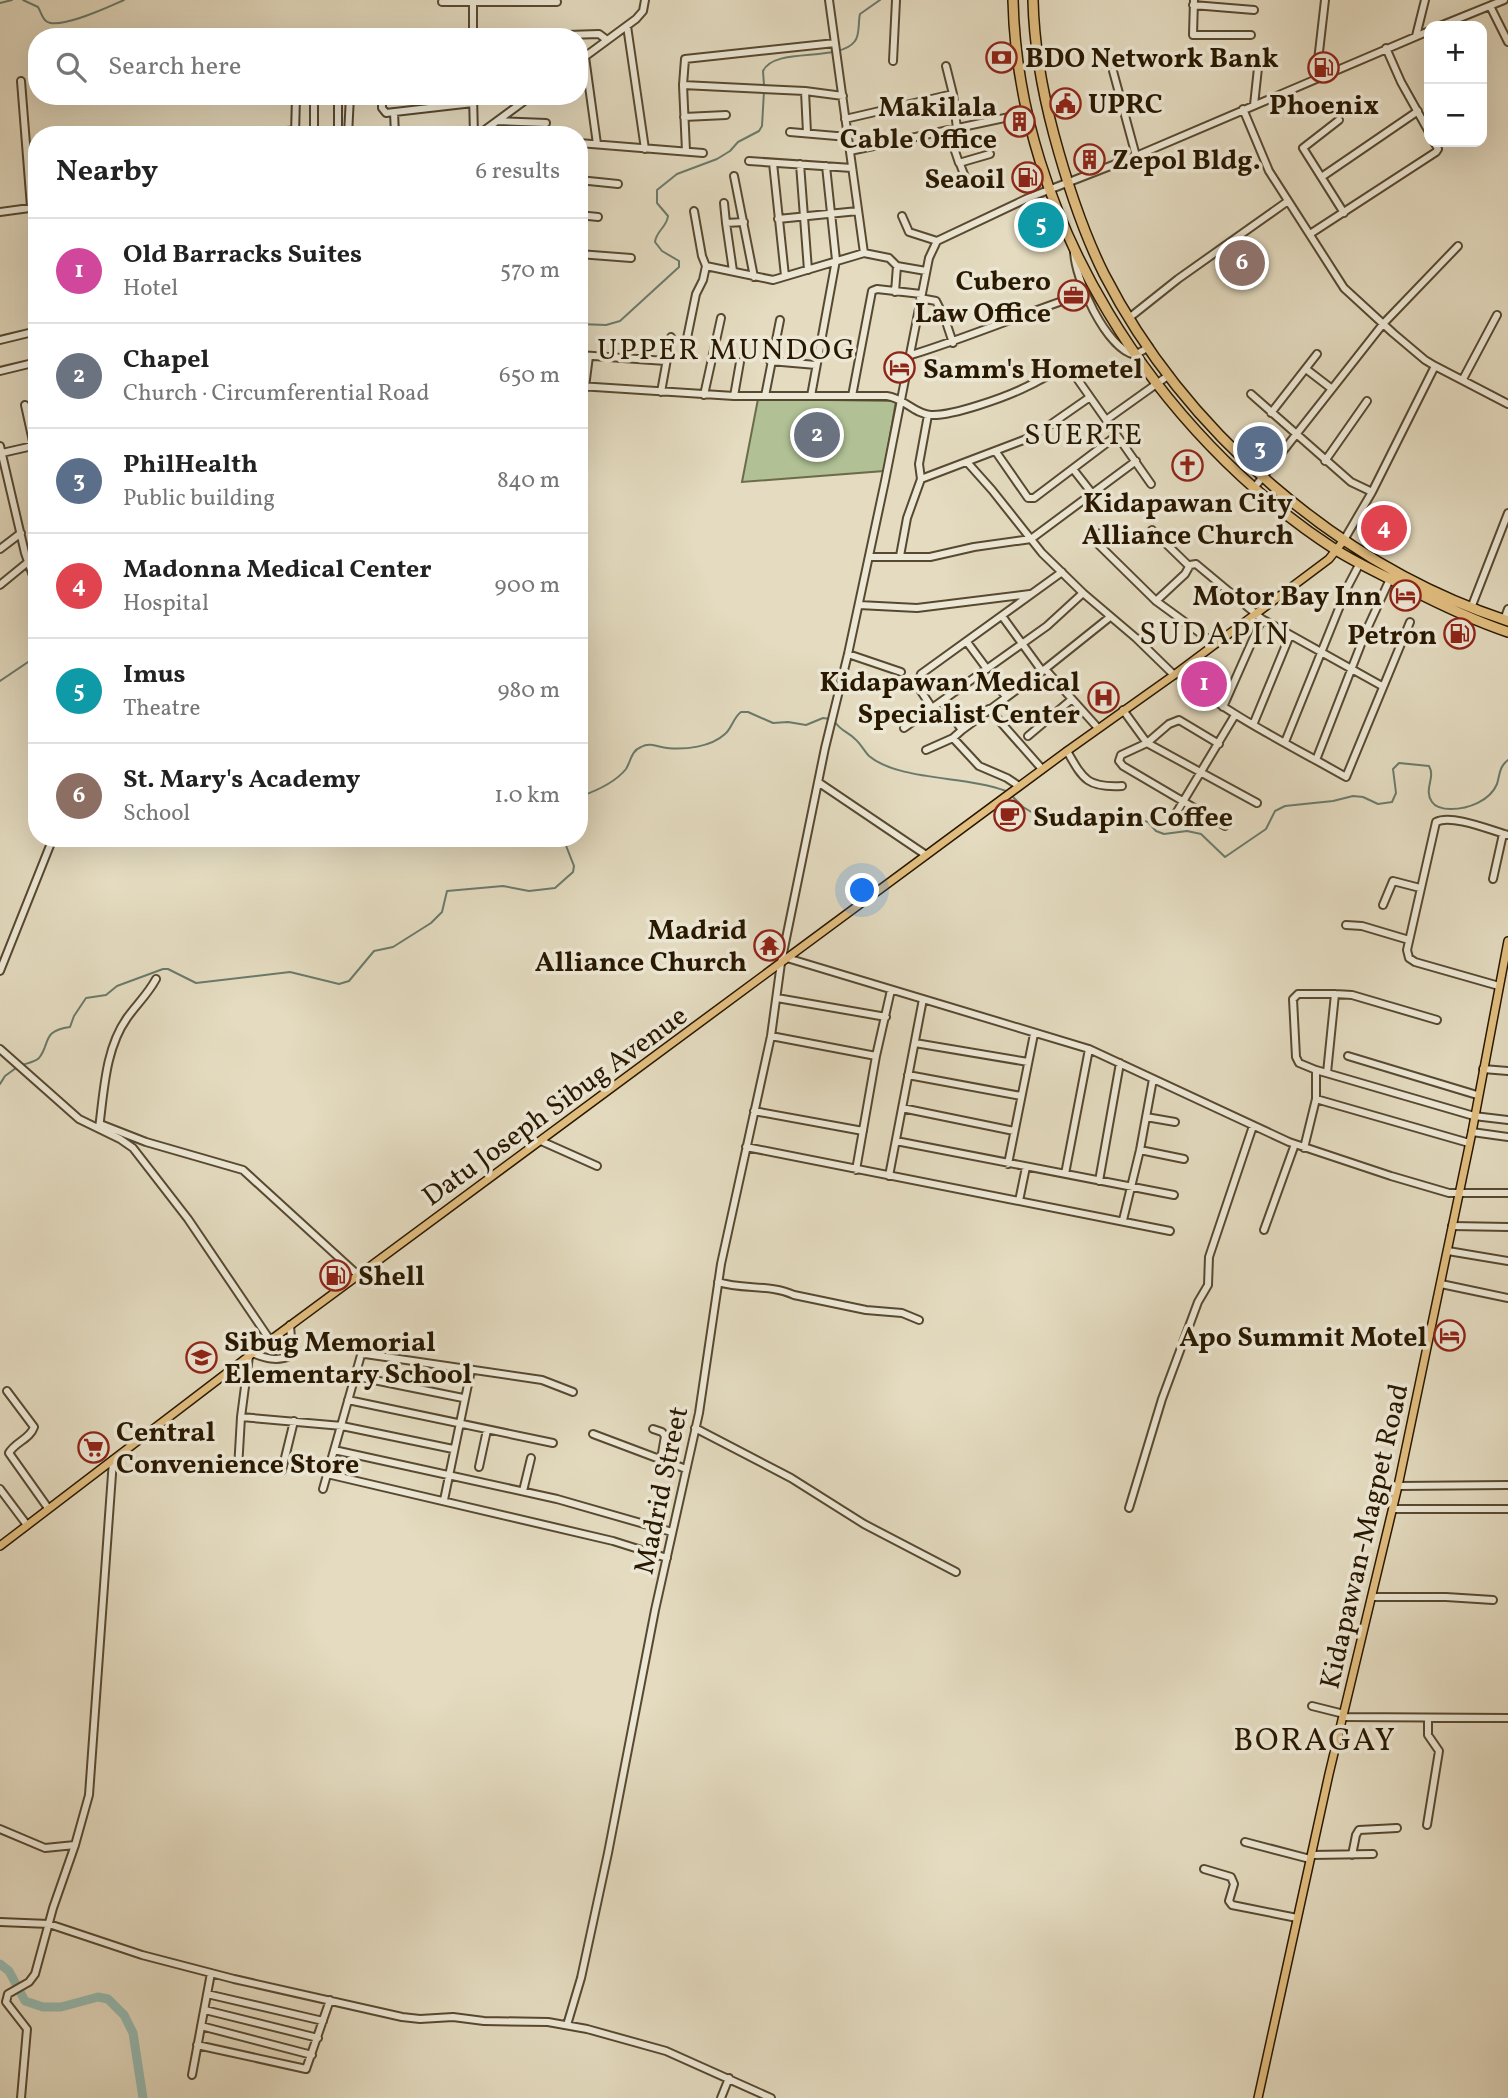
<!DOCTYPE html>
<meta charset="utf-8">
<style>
body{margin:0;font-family:Vollkorn,serif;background:#f6f6f6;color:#222}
.controls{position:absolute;right:21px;top:21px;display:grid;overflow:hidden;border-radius:14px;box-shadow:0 7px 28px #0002}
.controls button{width:63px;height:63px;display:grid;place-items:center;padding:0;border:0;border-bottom:2px solid #e0e0e0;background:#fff;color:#222;font:35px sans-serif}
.you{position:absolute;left:863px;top:891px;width:24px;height:24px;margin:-18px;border:5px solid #fff;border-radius:50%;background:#1a73e8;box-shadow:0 0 0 10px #1a73e833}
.badge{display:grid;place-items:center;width:46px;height:46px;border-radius:50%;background:#8f2418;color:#fff;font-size:23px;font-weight:700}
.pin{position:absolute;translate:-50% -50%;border:4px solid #fff;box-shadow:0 2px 7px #0006}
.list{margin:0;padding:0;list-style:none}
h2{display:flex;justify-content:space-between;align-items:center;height:91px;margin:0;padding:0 28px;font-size:30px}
h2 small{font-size:23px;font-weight:400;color:#767676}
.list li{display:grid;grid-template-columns:46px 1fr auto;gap:21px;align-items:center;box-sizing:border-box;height:105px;padding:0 28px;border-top:2px solid #e0e0e0}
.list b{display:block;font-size:26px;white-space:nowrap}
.list p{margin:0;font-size:23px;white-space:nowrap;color:#767676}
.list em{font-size:23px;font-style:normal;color:#767676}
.icon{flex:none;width:38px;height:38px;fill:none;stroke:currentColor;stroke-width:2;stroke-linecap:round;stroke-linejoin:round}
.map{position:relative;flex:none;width:1508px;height:2098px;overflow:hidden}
.search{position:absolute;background:#fff;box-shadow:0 7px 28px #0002;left:28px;top:28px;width:560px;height:77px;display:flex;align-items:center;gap:18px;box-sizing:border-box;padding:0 24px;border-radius:28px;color:#767676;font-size:26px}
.panel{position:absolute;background:#fff;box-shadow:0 7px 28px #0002;left:28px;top:126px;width:560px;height:721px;border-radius:28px}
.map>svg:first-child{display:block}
.green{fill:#b1c195;stroke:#6c6c4a;stroke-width:2}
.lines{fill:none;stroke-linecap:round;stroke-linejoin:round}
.stream{stroke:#697a6b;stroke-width:2}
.river{stroke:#95bbb3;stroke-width:9}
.minor-casing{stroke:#574930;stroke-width:10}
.major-casing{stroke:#281800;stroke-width:10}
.highway-casing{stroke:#281800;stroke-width:12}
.minor{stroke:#ede8d6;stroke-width:6}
.major{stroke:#e2be80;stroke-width:7}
.highway{stroke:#e2be80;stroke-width:9}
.labels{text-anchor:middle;stroke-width:7;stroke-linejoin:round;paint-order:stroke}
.poi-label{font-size:28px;font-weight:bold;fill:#281800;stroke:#ede8d6;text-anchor:start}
.street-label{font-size:28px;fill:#281800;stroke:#ede8d6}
.neighbourhood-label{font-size:30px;letter-spacing:2px;fill:#281800;stroke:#ede8d6}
.quarter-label{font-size:32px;letter-spacing:2px;fill:#281800;stroke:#ede8d6}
</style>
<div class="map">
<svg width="1508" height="2098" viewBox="0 0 1508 2098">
<rect width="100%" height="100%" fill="#e4dbc0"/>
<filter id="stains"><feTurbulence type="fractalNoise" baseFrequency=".00286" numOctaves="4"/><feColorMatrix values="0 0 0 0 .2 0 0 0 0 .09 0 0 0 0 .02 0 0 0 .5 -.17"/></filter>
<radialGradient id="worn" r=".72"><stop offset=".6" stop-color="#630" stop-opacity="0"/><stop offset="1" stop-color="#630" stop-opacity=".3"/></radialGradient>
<path class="green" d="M758 399 896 401 884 471 742 482Z"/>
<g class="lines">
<path class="stream" d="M23 0 38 7C41 12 42 18 46 21 58 31 110 6 124 0
M0 3 12 0
M764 85 763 71C775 46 839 63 855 41 860 35 858 22 860 14L880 0
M579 324 606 325 620 321 679 267V261L662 251 655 242C656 231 667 227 668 216L657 203V190L677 174 717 159 730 151 738 142 759 131 762 126 764 91
M0 681 37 656
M835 722C841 731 848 732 855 739 861 744 864 751 869 756 899 781 968 776 1006 791
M579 797C596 791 615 783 626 769 631 761 631 751 641 747 650 742 658 747 667 748 685 750 711 747 725 734 732 728 733 718 741 712H748L773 723 788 722 806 725 823 718 830 719
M1013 797 1023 807 1038 816H1067L1101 825 1140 820 1148 822 1156 831 1164 834 1187 831 1201 834 1225 857 1266 829 1275 811 1285 806 1333 801 1353 796 1363 797 1378 804 1392 802 1396 793 1393 769 1399 763 1429 766C1436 778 1423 789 1432 802 1436 808 1444 809 1451 809 1468 809 1490 801 1497 784 1500 774 1499 767 1508 760
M22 1065C28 1063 35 1062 39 1058 51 1043 41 1031 70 1027L74 1016 86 998 106 995 117 986 163 969H168L196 983 290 972 339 984 349 981 374 951 393 947 431 923 442 912 447 891 503 886 529 891 555 888 573 872 574 866 563 838
M0 1084 5 1076 16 1068"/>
<path class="river" d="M0 1964 9 1971 25 2001 43 2007H61L98 1997 108 1999 124 2015 133 2033 143 2098"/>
<defs>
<path id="minor" d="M829 0 864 253
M1194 0 1193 35H1251
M442 2H557
M1193 5 1254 10
M1490 6 1508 42
M627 26 645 149
M1440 26 1504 0
M473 35V0
M536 36 599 34 607 40
M1416 36 1425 0
M314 37V36
M402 37 473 33
M1386 48 1401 82 1429 132
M585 57 597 144
M579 61 636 19 643 11 645 0
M893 61 896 0
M946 66 953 94
M1113 71 1136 156
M1316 78 1325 0
M21 81 31 207
M683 85 805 91 843 96
M805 91 807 133
M314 96V135
M338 96V135
M382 96V108L386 113 473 103
M473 96 474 135
M1254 105 1258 68
M1243 109 1269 171 1344 288 1393 333 1425 360 1435 366
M394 112 395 135
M684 117 726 115
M845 119 953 94 957 129
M1339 120 1303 148 1344 213
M497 121 546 123
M948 130 959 163 990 154
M790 132 848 137
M271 133 295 130
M295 135 296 96
M348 135 350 96
M478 135 531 96
M579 143 703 153
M686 151 683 85 685 59 835 43
M850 151 1028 113
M749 161 852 168
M773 163 785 276
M800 164 808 270
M960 164 967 182
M734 176 754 277
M1323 176 1418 111
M579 180 618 184
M724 203 726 223
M0 212 37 207
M579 215 598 217
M902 216 909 232 937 241
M778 219 858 211
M1310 234 1436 152 1438 149 1434 142
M1074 250C1074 278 1106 349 1135 355L1149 347
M579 254 631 258
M706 266 773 280 864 253 889 258 897 266 926 271
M733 271 726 223 744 222
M895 292 897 266
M920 298 936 301 945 319 953 343
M1129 318 1178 279 1288 201
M0 340 37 331
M686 343 696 294 703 280 706 266 702 256 694 211
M579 355 666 361
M911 355C970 337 1027 312 1086 293
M770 361 816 365
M1306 369 1332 389
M0 371 37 362
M1463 379 1497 315
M579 386 734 396H887C904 398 914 414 931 415 953 416 1006 397 1026 387 1039 381 1051 372 1066 370L1076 377 1151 484
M585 387 589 356
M661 392 671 337
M1251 394 1351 482 1372 492
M704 395 721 318
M734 396 740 362
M765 396 780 320
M811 396 836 260 826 166
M852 396 872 291 877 289 921 294
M25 405 34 446
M1271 413 1317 354
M1106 420 1169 375
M0 446 25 553 37 587
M996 452 1028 498H1034L1116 436
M2 453 37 445
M1325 461 1367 401
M967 462 992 490 1042 553 1083 593
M1073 469 1091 492
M921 479 919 464 928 415
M1254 488 1383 324 1458 246
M1108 527 1097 536 1098 544 1156 601 1215 644
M1152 530 1189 566
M1344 540 1372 492 1435 366 1508 404
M0 549 21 533
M900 556 907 518 921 479 1034 436 1090 397
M869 557H930L974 547 1031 539 1136 461
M0 585 28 562
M1156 601 1185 574 1190 565 1196 564 1262 619 1382 686
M859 605 917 608 1030 594
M1471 608 1508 513
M1002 616 1042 671
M1504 620 1508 609
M967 642 987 669
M848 654 901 672
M1045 669 1098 728
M1177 673C1228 715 1288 744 1346 777L1410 622
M997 685 1006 697
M942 702 962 730
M1223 707 1262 619
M932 708 917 685 921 674 1062 572
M989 709 1042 769
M1123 710 1147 743 1257 803
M1253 725 1290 635
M904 728 1047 626 1083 593 1136 638 1174 675
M1028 736 1072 699
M953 738 979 766 1007 778 1019 786
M1285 742 1348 586 1360 563
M1219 744 1179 720 1169 724 1147 743 1121 755 1119 761 1123 766 1225 826
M926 750 953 738 962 730 1045 669 1110 617
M1067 751C1083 779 1087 788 1122 786
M1316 760 1367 629 1390 579
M818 782 926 855
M1172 820 1235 715
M1493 879 1503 834
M1383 905 1393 881 1420 888
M1346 925 1362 926 1409 940
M787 958 1089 1049 1289 1142 1391 1176 1449 1193H1508
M0 971 53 838
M1499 986 1415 962 1409 958 1407 950 1436 822C1452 814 1490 830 1508 835
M1335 994 1352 995 1437 1020
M777 998 886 1017
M771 1036 876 1056
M915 1043 1028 1062
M0 1049 79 1119 120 1139 133 1148 188 1219 270 1340
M1348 1056 1477 1095
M1483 1069 1508 1071
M1327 1073 1335 994H1298L1293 999 1296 1057 1299 1063 1316 1070 1474 1116 1508 1120
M908 1075 1021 1096
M1316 1099 1469 1143
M902 1108 1014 1131
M754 1111 863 1131
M1146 1117 1175 1122
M100 1124 146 1142 243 1170 358 1275
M99 1128C104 1092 105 1049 127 1018 137 1004 148 994 156 979
M1472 1132 1508 1137
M541 1141 597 1166
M896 1141 1174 1195
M746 1147 1170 1231
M1304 1148 1316 1099V1070
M1140 1150 1184 1159
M1008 1164 1034 1034
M856 1170 876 1056 891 990
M1065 1174 1089 1049
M889 1176 923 999
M1099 1181 1120 1063
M1019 1201 1026 1167
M1123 1220 1140 1150 1153 1079
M1452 1226 1508 1227
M1264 1230 1295 1144
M1448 1251 1508 1261
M718 1282C743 1290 770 1284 794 1295L866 1310 902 1313 919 1320
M1441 1284 1508 1298
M252 1353C265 1358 277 1362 290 1356L292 1352 290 1325
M249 1356 241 1417 238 1469 282 1470 294 1421
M354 1376 463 1398
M7 1391 34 1427C30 1439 15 1442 9 1453L48 1508
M348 1400 553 1443
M241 1417 342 1426 453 1449
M695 1428 791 1478 864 1524 956 1572
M653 1429 662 1432 665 1436 661 1459
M593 1434 686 1469
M334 1450 557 1499 672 1532
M479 1467 487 1430
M327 1474 613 1541 667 1558
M1398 1486 1507 1485
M0 1489 27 1525
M323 1489 361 1355 365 1354 542 1380 573 1392
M523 1491 531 1458
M444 1500 471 1370
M1129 1508 1162 1399 1198 1302 1208 1285 1209 1257 1253 1126
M1393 1509H1508
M1373 1597H1446L1493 1600
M1312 1706 1344 1714
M1343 1717 1508 1718
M1427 1825 1439 1751 1428 1735V1718
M0 1829 45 1848 75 1845
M1245 1842 1310 1859
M1311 1855 1373 1854
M1352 1855 1356 1835 1359 1830 1397 1828
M1204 1869 1231 1877 1234 1884 1229 1901 1232 1905 1297 1918
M0 1922 49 1924 142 1955 234 1979 402 2017 420 2019 453 2017 484 2021 548 2022 587 2029 666 2051 771 2098
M207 1994 323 2021
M205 2010 318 2038
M567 2025 581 1978 608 1853 655 1610 699 1413 721 1264 771 1036 781 963 825 748 848 654 885 481 929 258 937 241 1028 198 1136 156 1429 31
M201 2026 312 2055
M197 2045 306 2069 330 2000
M192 2075 211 1973
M21 2098 27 2029 6 2002 8 1994 29 1982 35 1974 53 1908 75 1845 89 1795 113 1460
M721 2098 729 2078"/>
<path id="major" d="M0 1546 249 1356 1067 751 1174 675 1329 559 1344 540
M1258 2098 1329 1774 1398 1486 1472 1132 1508 941"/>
<path id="highway" d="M1013 0C1018 218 1155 433 1336 550 1358 564 1383 575 1406 587 1439 604 1472 620 1508 632
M1033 0C1034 47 1042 90 1054 135 1067 183 1082 230 1104 274 1185 432 1340 566 1508 621"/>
</defs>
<use href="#minor" class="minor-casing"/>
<use href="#major" class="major-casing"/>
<use href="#highway" class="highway-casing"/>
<use href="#minor" class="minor"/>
<use href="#major" class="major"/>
<use href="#highway" class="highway"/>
</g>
<defs>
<symbol id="bank-ring" viewBox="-11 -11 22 22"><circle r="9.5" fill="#ede8d6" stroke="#8f2418" stroke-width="1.5"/><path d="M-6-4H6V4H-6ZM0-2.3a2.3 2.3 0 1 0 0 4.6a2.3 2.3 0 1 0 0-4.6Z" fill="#8f2418"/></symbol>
<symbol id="fuel-ring" viewBox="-11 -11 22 22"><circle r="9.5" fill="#ede8d6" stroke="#8f2418" stroke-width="1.5"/><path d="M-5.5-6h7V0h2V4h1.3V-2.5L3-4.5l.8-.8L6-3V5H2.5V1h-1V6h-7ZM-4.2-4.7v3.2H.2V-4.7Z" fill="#8f2418"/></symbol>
<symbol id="civic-ring" viewBox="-11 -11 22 22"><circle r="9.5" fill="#ede8d6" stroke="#8f2418" stroke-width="1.5"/><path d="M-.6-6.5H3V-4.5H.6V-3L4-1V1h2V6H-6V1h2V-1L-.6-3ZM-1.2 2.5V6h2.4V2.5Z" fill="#8f2418"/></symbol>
<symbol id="building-ring" viewBox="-11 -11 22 22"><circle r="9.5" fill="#ede8d6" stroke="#8f2418" stroke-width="1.5"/><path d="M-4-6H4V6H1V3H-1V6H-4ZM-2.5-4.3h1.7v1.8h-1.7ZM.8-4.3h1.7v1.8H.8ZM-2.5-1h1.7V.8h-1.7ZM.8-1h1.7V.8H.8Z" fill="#8f2418"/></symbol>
<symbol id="office-ring" viewBox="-11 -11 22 22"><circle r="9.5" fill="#ede8d6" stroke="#8f2418" stroke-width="1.5"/><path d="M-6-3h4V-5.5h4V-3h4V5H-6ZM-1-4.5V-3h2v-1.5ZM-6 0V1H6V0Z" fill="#8f2418"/></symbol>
<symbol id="hotel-ring" viewBox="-11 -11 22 22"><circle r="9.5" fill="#ede8d6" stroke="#8f2418" stroke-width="1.5"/><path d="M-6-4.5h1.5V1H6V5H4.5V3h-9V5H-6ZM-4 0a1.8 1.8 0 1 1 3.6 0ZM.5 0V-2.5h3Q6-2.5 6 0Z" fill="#8f2418"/></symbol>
<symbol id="church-ring" viewBox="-11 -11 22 22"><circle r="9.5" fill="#ede8d6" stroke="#8f2418" stroke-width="1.5"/><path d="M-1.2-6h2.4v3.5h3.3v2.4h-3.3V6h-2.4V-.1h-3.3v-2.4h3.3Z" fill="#8f2418"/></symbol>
<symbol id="hospital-ring" viewBox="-11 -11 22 22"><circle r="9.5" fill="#ede8d6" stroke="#8f2418" stroke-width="1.5"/><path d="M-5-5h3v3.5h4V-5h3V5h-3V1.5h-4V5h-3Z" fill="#8f2418"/></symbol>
<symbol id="cafe-ring" viewBox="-11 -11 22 22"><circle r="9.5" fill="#ede8d6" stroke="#8f2418" stroke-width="1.5"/><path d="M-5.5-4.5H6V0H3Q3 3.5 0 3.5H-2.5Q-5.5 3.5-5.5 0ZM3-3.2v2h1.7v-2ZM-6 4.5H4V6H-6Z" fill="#8f2418"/></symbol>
<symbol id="temple-ring" viewBox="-11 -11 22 22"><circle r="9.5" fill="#ede8d6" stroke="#8f2418" stroke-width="1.5"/><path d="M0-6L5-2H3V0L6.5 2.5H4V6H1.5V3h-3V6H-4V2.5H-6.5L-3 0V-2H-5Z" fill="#8f2418"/></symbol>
<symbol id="school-ring" viewBox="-11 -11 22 22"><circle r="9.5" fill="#ede8d6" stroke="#8f2418" stroke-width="1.5"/><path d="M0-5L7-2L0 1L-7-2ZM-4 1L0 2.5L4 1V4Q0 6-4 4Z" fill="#8f2418"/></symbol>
<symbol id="supermarket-ring" viewBox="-11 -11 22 22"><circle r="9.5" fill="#ede8d6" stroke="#8f2418" stroke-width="1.5"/><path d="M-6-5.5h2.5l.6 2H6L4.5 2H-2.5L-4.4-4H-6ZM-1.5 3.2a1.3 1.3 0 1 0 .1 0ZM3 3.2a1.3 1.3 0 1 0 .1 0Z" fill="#8f2418"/></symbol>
</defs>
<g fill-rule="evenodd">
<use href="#bank-ring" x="984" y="40" width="35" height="35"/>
<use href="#fuel-ring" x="1306" y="50" width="35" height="35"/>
<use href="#civic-ring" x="1048" y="86" width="35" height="35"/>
<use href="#building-ring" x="1002" y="104" width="35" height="35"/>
<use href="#building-ring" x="1072" y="142" width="35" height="35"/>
<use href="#fuel-ring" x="1010" y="160" width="35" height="35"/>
<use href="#office-ring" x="1056" y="278" width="35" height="35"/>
<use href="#hotel-ring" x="882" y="350" width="35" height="35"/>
<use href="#church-ring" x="1170" y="448" width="35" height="35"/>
<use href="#hotel-ring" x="1388" y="578" width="35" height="35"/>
<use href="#fuel-ring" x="1442" y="616" width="35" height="35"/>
<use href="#hospital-ring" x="1086" y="680" width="35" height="35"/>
<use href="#cafe-ring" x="992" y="798" width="35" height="35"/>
<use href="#temple-ring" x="752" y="928" width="35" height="35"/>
<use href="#fuel-ring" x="318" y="1258" width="35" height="35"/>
<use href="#hotel-ring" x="1432" y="1318" width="35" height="35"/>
<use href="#school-ring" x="184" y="1340" width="35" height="35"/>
<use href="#supermarket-ring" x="76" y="1430" width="35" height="35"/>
</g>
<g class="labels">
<g class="poi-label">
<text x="1025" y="67">BDO Network Bank</text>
<text x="1088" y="113">UPRC</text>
<text x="1324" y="114" text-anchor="middle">Phoenix</text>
<text x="997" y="116" text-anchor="end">Makilala<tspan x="997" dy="32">Cable Office</tspan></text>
<text x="1112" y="169">Zepol Bldg.</text>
<text x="1005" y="188" text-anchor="end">Seaoil</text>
<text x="1051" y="290" text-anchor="end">Cubero<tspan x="1051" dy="32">Law Office</tspan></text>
<text x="923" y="378">Samm's Hometel</text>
<text x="1188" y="512" text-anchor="middle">Kidapawan City<tspan x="1188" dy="32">Alliance Church</tspan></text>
<text x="1382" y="605" text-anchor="end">Motor Bay Inn</text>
<text x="1437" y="644" text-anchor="end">Petron</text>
<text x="1080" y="691" text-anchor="end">Kidapawan Medical<tspan x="1080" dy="32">Specialist Center</tspan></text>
<text x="1033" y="826">Sudapin Coffee</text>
<text x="747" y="939" text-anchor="end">Madrid<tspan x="747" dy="32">Alliance Church</tspan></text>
<text x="358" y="1285">Shell</text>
<text x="1427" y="1346" text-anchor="end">Apo Summit Motel</text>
<text x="224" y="1351">Sibug Memorial<tspan x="224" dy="32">Elementary School</tspan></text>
<text x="116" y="1441">Central<tspan x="116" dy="32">Convenience Store</tspan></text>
</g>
<g class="street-label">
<text transform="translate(554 1105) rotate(-36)" y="10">Datu Joseph Sibug Avenue</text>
<text transform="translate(660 1490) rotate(-78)" y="10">Madrid Street</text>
<text transform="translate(1363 1536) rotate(-77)" y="10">Kidapawan-Magpet Road</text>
</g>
<g class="neighbourhood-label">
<text x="727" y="359">UPPER MUNDOG</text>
<text x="1084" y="444">SUERTE</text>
</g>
<g class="quarter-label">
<text x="1215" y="644">SUDAPIN</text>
<text x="1315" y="1750">BORAGAY</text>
</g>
</g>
<rect width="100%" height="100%" filter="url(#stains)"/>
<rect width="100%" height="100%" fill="url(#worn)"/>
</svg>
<div class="controls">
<button>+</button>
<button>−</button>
</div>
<div class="you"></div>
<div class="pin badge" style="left:1204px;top:684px;background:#d1479c">1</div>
<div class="pin badge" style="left:817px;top:435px;background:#6b7280">2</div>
<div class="pin badge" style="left:1260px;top:449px;background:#5c6f8a">3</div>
<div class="pin badge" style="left:1384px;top:528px;background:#e0444e">4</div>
<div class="pin badge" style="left:1041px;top:225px;background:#0f9aa8">5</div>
<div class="pin badge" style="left:1242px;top:263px;background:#8d6e63">6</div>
<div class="search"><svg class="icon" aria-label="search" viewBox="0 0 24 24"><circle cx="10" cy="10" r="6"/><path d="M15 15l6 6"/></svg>Search here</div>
<section class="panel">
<h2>Nearby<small>6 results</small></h2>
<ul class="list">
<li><span class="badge" style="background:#d1479c">1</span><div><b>Old Barracks Suites</b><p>Hotel</p></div><em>570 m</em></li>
<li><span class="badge" style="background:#6b7280">2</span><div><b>Chapel</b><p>Church · Circumferential Road</p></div><em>650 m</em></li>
<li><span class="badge" style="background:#5c6f8a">3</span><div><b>PhilHealth</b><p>Public building</p></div><em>840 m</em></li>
<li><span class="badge" style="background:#e0444e">4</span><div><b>Madonna Medical Center</b><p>Hospital</p></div><em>900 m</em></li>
<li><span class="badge" style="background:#0f9aa8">5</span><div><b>Imus</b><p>Theatre</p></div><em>980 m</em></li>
<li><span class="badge" style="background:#8d6e63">6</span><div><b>St. Mary's Academy</b><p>School</p></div><em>1.0 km</em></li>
</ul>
</section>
</div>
